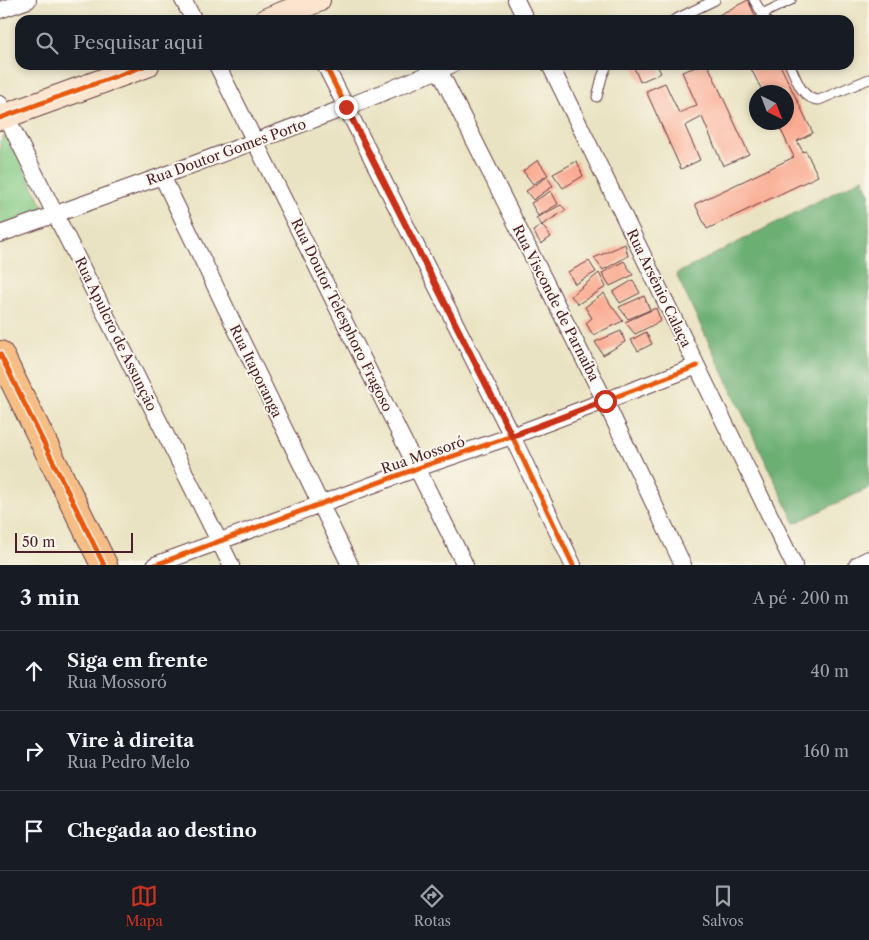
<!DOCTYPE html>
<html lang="pt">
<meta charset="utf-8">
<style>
body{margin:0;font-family:"Libre Caslon Text",serif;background:#20242c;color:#f1f3f6}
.compass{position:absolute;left:749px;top:85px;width:45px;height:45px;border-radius:50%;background:#171b24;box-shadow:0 2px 8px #0003;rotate:138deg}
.scale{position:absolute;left:15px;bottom:12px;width:118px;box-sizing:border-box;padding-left:5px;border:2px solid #4a1f2b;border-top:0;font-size:14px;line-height:18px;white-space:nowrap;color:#4a1f2b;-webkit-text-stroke:4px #fbf7ec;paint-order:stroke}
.stop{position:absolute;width:15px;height:15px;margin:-11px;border:4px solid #c8321e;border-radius:50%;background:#fff}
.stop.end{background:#c8321e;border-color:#fff;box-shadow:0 1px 5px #0008}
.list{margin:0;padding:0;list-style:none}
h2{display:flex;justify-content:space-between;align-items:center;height:65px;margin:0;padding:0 20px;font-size:21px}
h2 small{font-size:16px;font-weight:400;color:#9ea1a6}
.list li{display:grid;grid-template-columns:32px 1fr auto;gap:15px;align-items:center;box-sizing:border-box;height:80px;padding:0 20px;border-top:1px solid #363941}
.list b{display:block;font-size:19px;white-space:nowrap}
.list p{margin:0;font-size:16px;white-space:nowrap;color:#9ea1a6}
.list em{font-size:16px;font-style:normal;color:#9ea1a6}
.icon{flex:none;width:28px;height:28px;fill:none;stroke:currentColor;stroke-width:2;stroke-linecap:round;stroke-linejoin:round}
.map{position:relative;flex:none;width:869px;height:565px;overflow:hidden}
.search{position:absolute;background:#171b24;box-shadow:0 2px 8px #0003;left:15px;right:15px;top:15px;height:55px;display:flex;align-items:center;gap:12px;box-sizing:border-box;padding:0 18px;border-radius:15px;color:#9ea1a6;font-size:19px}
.sheet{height:305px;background:#171b24}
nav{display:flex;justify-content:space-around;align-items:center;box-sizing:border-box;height:70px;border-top:1px solid #363941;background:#171b24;font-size:14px;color:#9ea1a6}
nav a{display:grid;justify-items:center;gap:2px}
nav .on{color:#c8321e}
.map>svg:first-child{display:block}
.green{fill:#86cb86;stroke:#687558}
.forest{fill:#6caf73;stroke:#5b674f}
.building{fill:#faab92}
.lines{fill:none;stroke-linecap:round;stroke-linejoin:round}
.lane-casing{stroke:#623c42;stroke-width:11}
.street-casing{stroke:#623c42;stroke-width:18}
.secondary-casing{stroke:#623c42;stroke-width:26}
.primary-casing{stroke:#623c42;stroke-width:28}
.lane{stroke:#fff;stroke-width:9}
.street{stroke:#fff;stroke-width:16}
.secondary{stroke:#fbe5cf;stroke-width:24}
.primary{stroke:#f6be87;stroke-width:26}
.cycleway-casing{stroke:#fbf7ec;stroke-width:8}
.cycleway{stroke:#e8590c;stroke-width:5}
.route{stroke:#c8321e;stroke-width:6}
.labels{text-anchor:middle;stroke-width:4;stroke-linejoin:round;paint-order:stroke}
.street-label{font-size:14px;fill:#4a1f2b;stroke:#fbf7ec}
</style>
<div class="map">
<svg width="869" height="565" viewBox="0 0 869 565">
<rect width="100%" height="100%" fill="#fbf7ec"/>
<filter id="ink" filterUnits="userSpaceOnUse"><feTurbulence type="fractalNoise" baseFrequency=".02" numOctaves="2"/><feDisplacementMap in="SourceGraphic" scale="10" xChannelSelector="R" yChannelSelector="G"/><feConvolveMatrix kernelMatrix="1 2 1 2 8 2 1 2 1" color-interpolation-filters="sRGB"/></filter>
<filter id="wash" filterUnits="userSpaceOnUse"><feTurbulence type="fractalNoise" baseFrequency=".0096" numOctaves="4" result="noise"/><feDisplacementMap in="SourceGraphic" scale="20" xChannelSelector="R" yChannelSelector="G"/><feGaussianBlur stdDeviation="1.12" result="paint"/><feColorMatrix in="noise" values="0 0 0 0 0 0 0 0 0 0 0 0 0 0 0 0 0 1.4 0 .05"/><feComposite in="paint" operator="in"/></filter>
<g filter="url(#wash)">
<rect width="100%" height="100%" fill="#eae3c3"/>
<path class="green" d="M3 137H8L43 207 39 211 0 226V142Z"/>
<path class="forest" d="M863 178 869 192V488L795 523 676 274Z"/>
<g id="blocks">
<path class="building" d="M748 0 757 20H709Z
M633 65H657L661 73 640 82Z
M702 65H708L749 154 723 166 702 117 685 126 700 160 681 169 646 91 665 83 679 113 697 105 682 72Z
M749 65H780L813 133 797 141 803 152 806 151 818 176 707 229 695 204 794 157 777 122H786V92H763Z
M538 160 548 175 533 184 523 171Z
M577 161 583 176 563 188 553 174Z
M547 177 553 186 533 200 526 191Z
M551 191 558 204 538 216 531 203Z
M561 205 566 210 542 225 536 218Z
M542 225 551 237 541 244 533 231Z
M625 244 628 256 603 270 594 258Z
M589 261 596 272 575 284 568 272Z
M624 261 633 275 610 286 602 273Z
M599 273 606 287 578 304 571 296Z
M633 280 640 293 620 303 613 292Z
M604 293 611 305 623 321 593 335 586 323 592 318 585 307Z
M644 296 650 310 628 319 619 307Z
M656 308 661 321 635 334 625 322Z
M621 331 625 342 603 355 595 342Z
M646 332 652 344 638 351 631 340Z"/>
</g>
</g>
<g filter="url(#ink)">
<use href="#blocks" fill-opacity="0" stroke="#623c42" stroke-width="1"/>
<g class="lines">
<defs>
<path id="lane" d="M754 0 766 20
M762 14 791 0
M674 20 715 0
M790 65C796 78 802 100 819 100L869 79
M597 97 602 77 607 65"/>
<path id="street" d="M183 0 194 20
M516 0 526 20
M0 10 28 0
M217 65 465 565
M325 65 512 436 573 565
M550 65 794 565
M439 70 605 401 683 565
M0 104 231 565
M162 176 350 565
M0 234 162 176 347 107 451 65
M155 565 418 468 512 436 697 366
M857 565 869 559"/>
<path id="secondary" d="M267 20 318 0
M0 118 147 65"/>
<path id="primary" d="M0 354 104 565"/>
</defs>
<use href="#lane" class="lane-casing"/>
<use href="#street" class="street-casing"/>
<use href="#secondary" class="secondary-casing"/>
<use href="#primary" class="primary-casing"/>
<use href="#lane" class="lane"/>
<use href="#street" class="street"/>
<use href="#secondary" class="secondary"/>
<use href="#primary" class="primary"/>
<defs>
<path id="cycleway" d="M325 65 512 436 573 565
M0 118 147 65
M0 354 104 565
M155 565 418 468 512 436 697 366"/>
</defs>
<use href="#cycleway" class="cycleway-casing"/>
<use href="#cycleway" class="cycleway"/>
</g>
</g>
<g class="lines" filter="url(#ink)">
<path class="route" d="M346 107 512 436 605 401"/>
</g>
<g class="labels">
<g class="street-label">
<text transform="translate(226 152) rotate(-20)" y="5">Rua Doutor Gomes Porto</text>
<text transform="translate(659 288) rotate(64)" y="5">Rua Arsênio Calaça</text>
<text transform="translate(556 303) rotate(63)" y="5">Rua Visconde de Parnaíba</text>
<text transform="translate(342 315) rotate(64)" y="5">Rua Doutor Telesphoro Fragoso</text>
<text transform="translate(116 334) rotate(64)" y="5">Rua Apulcro de Assunção</text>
<text transform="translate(256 371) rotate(64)" y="5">Rua Itaporanga</text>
<text transform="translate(423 455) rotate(-19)" y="5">Rua Mossoró</text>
</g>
</g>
</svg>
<svg class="compass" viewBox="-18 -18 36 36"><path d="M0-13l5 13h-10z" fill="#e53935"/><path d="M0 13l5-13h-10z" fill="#9ea1a6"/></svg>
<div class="scale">50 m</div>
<div class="stop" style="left:605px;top:401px"></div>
<div class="stop end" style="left:346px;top:107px"></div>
<div class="search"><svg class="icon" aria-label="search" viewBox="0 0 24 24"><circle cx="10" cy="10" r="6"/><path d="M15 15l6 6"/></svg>Pesquisar aqui</div>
</div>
<section class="sheet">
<h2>3 min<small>A pé · 200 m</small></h2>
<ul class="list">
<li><svg class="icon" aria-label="ahead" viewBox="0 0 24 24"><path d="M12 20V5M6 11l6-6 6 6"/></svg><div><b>Siga em frente</b><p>Rua Mossoró</p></div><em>40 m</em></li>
<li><svg class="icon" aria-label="right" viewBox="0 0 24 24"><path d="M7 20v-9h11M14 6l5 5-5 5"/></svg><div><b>Vire à direita</b><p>Rua Pedro Melo</p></div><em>160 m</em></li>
<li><svg class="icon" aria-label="arrive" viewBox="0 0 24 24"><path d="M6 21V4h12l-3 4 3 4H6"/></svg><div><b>Chegada ao destino</b></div></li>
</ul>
</section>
<nav>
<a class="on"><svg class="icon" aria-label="map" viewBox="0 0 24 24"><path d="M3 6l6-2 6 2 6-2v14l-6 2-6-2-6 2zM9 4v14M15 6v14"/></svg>Mapa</a>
<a><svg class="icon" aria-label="directions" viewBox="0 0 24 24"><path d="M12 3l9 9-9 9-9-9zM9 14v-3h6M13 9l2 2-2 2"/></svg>Rotas</a>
<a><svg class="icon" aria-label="saved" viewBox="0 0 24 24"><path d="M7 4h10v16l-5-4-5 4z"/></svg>Salvos</a>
</nav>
